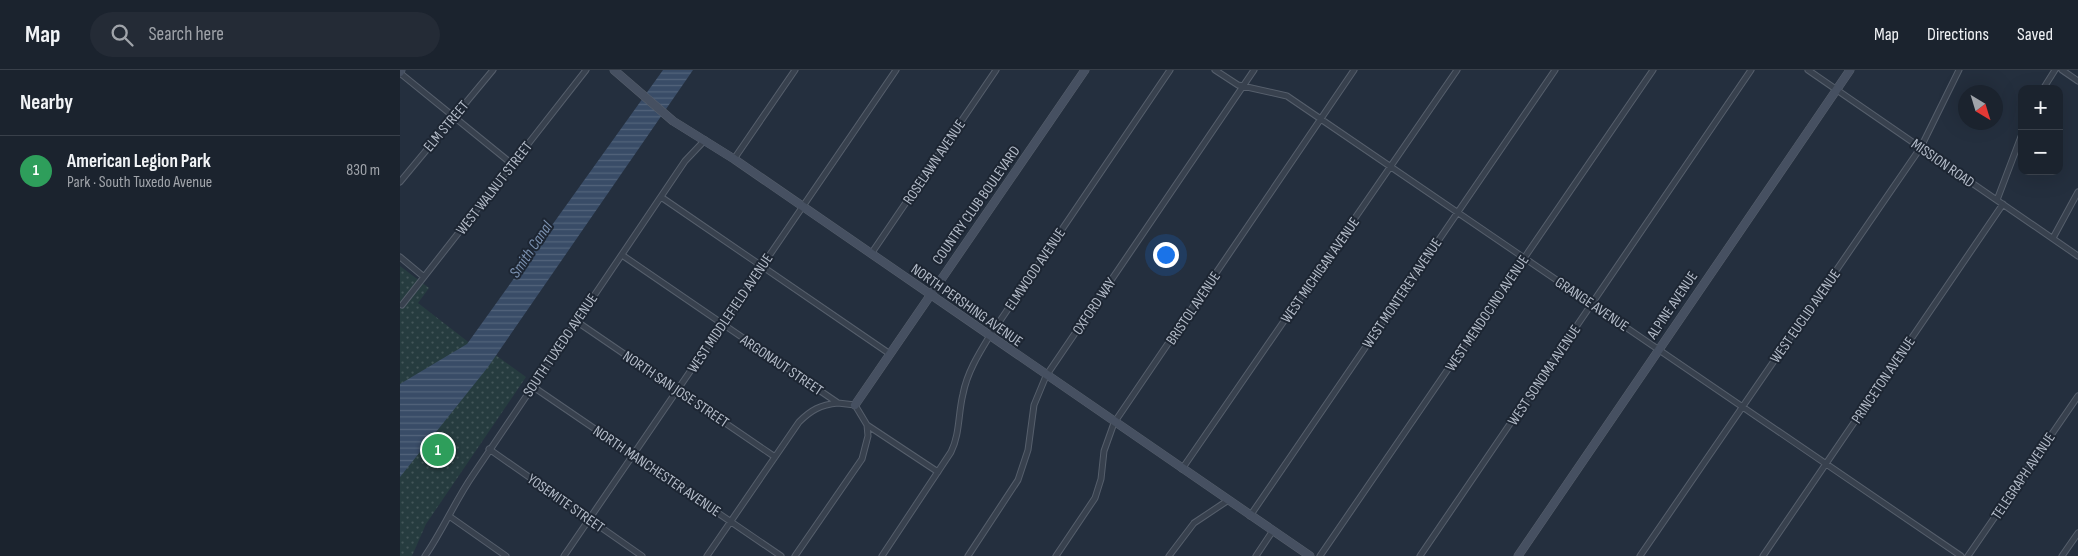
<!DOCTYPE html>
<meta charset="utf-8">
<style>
body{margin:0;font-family:"Sofia Sans Condensed",sans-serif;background:#242b36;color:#f1f3f6}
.controls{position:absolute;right:15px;top:15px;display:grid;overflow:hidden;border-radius:10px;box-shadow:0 5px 20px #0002}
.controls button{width:45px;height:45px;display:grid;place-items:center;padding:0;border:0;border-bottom:1px solid #39404a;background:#1b232e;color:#f1f3f6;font:25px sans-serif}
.compass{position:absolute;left:1558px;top:15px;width:45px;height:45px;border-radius:50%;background:#1b232e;box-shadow:0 5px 20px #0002;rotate:142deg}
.you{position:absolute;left:765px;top:184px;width:18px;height:18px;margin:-12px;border:4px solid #fff;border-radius:50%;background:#1a73e8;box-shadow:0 0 0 8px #1a73e833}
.badge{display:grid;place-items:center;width:32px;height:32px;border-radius:50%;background:#0b8043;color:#fff;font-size:16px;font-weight:700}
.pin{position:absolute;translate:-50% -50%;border:2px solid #fff;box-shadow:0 1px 5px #0006}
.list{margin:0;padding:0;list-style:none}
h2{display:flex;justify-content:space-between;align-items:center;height:65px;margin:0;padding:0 20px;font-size:21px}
h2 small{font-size:16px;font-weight:400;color:#a0a4aa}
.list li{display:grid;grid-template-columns:32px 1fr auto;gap:15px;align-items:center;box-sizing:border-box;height:70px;padding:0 20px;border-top:1px solid #39404a}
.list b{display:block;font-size:19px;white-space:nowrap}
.list p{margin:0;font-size:16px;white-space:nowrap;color:#a0a4aa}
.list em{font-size:16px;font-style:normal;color:#a0a4aa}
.icon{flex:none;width:28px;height:28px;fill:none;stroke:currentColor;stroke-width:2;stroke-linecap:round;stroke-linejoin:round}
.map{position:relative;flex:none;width:1678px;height:486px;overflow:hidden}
header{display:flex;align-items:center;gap:30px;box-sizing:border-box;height:70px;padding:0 25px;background:#1b232e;border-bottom:1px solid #39404a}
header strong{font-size:24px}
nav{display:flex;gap:28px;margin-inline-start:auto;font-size:18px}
.search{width:350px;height:45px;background:#242b36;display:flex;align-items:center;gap:12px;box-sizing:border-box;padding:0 18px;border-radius:28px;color:#a0a4aa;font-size:19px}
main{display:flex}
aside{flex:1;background:#1b232e}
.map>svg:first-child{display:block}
.green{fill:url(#green-dots)}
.water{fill:url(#water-rules)}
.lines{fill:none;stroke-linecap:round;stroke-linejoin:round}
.street-casing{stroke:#565f6c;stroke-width:7}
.secondary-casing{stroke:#565f6c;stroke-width:9}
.street{stroke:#38414e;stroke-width:5}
.secondary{stroke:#465061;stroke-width:8}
.labels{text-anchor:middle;stroke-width:4;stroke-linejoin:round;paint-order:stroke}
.street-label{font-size:15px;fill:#b4bcc9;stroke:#1d2633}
.water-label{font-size:16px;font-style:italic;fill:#7c92b1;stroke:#1d2633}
</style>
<header>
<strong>Map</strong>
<div class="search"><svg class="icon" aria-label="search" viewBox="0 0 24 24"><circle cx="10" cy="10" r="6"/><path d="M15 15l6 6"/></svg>Search here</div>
<nav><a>Map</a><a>Directions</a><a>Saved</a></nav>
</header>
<main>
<aside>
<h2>Nearby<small></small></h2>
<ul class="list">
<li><span class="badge" style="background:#2e9e5b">1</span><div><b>American Legion Park</b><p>Park · South Tuxedo Avenue</p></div><em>830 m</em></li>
</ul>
</aside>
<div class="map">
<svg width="1678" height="486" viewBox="0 0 1678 486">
<defs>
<pattern id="green-dots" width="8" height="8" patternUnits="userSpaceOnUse" patternTransform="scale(1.25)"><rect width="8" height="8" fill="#263c3f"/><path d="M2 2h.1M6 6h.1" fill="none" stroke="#435659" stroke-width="1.8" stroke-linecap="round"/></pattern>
<pattern id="water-rules" width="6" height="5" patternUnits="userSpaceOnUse" patternTransform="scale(1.25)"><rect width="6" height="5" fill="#394c67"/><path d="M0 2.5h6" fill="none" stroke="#53647b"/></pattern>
</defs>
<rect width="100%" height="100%" fill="#242f3e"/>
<path class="green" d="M0 196 29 218 18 233 71 274 90 281 126 307 26 454 12 486H0Z"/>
<path class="water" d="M263 0H293L88 297 0 407V314L67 274Z"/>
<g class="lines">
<defs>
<path id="street" d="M815 0 838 15 887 26 1561 486
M1408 0 1678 186
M1662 0 1678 11
M0 3 112 94
M1643 19 1655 0
M334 89 395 0
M0 112 93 0
M261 127 490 284
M1597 130 1622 64
M1653 168 1678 122
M471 184 596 0
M222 185 438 333 455 335 467 355 538 402
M0 187 24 207
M2 235 186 0
M176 251 375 387
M132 316 381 486
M89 379 242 486
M782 399 1057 0
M49 446 106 486
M850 446 1155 0
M25 486C43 460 55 431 73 405 143 300 215 196 285 91L305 70
M164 486 496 0
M307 486 399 352C411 340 420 335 438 333
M395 486 462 389 468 366 467 355
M482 486 551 382C560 364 558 344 563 324 567 303 578 285 589 267L770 0
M568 486 618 410 628 380 634 335 646 306 854 0
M656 486 695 428 701 409 704 381 714 353 954 0
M769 486 794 453 827 431
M856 486 872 462
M920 486 1253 0
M1020 486 1351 0
M1240 486 1521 77 1559 0
M1363 486 1603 134
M1568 486 1678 326
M1662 486 1678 463"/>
<path id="secondary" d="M214 0 273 51 334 89 910 486
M0 2 1 0
M455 335 685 0
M1118 486 1450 0"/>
</defs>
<use href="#street" class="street-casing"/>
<use href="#secondary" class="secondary-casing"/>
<use href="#street" class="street"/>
<use href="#secondary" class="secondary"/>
</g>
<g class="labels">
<g class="street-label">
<text transform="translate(46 56) rotate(-50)" y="5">ELM STREET</text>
<text transform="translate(534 92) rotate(-56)" y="5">ROSELAWN AVENUE</text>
<text transform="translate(1543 93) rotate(35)" y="5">MISSION ROAD</text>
<text transform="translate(94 118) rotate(-52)" y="5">WEST WALNUT STREET</text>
<text transform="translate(576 135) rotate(-55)" y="5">COUNTRY CLUB BOULEVARD</text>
<text transform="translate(635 199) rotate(-56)" y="5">ELMWOOD AVENUE</text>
<text transform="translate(920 200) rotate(-55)" y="5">WEST MICHIGAN AVENUE</text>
<text transform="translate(1002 223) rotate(-56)" y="5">WEST MONTEREY AVENUE</text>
<text transform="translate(1192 234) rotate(34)" y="5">GRANGE AVENUE</text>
<text transform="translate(567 235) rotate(35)" y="5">NORTH PERSHING AVENUE</text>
<text transform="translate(1272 235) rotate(-56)" y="5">ALPINE AVENUE</text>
<text transform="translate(694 236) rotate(-56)" y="5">OXFORD WAY</text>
<text transform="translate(793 238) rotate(-56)" y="5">BRISTOL AVENUE</text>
<text transform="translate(330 243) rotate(-56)" y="5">WEST MIDDLEFIELD AVENUE</text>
<text transform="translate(1087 243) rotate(-56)" y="5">WEST MENDOCINO AVENUE</text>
<text transform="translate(1405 246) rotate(-55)" y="5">WEST EUCLID AVENUE</text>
<text transform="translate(160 275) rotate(-56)" y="5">SOUTH TUXEDO AVENUE</text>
<text transform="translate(382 295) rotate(34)" y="5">ARGONAUT STREET</text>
<text transform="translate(1144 305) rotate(-56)" y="5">WEST SONOMA AVENUE</text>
<text transform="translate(1483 310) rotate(-56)" y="5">PRINCETON AVENUE</text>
<text transform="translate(276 319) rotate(34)" y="5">NORTH SAN JOSE STREET</text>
<text transform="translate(257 401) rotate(34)" y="5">NORTH MANCHESTER AVENUE</text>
<text transform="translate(1623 406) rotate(-56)" y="5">TELEGRAPH AVENUE</text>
<text transform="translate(166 433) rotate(35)" y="5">YOSEMITE STREET</text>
</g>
<g class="water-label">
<text transform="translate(130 179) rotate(-56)" y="6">Smith Canal</text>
</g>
</g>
</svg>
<div class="controls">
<button>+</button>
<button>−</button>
</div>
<svg class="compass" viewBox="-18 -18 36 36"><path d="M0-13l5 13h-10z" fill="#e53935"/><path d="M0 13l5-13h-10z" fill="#a0a4aa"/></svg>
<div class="you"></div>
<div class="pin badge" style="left:38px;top:380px;background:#2e9e5b">1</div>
</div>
</main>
